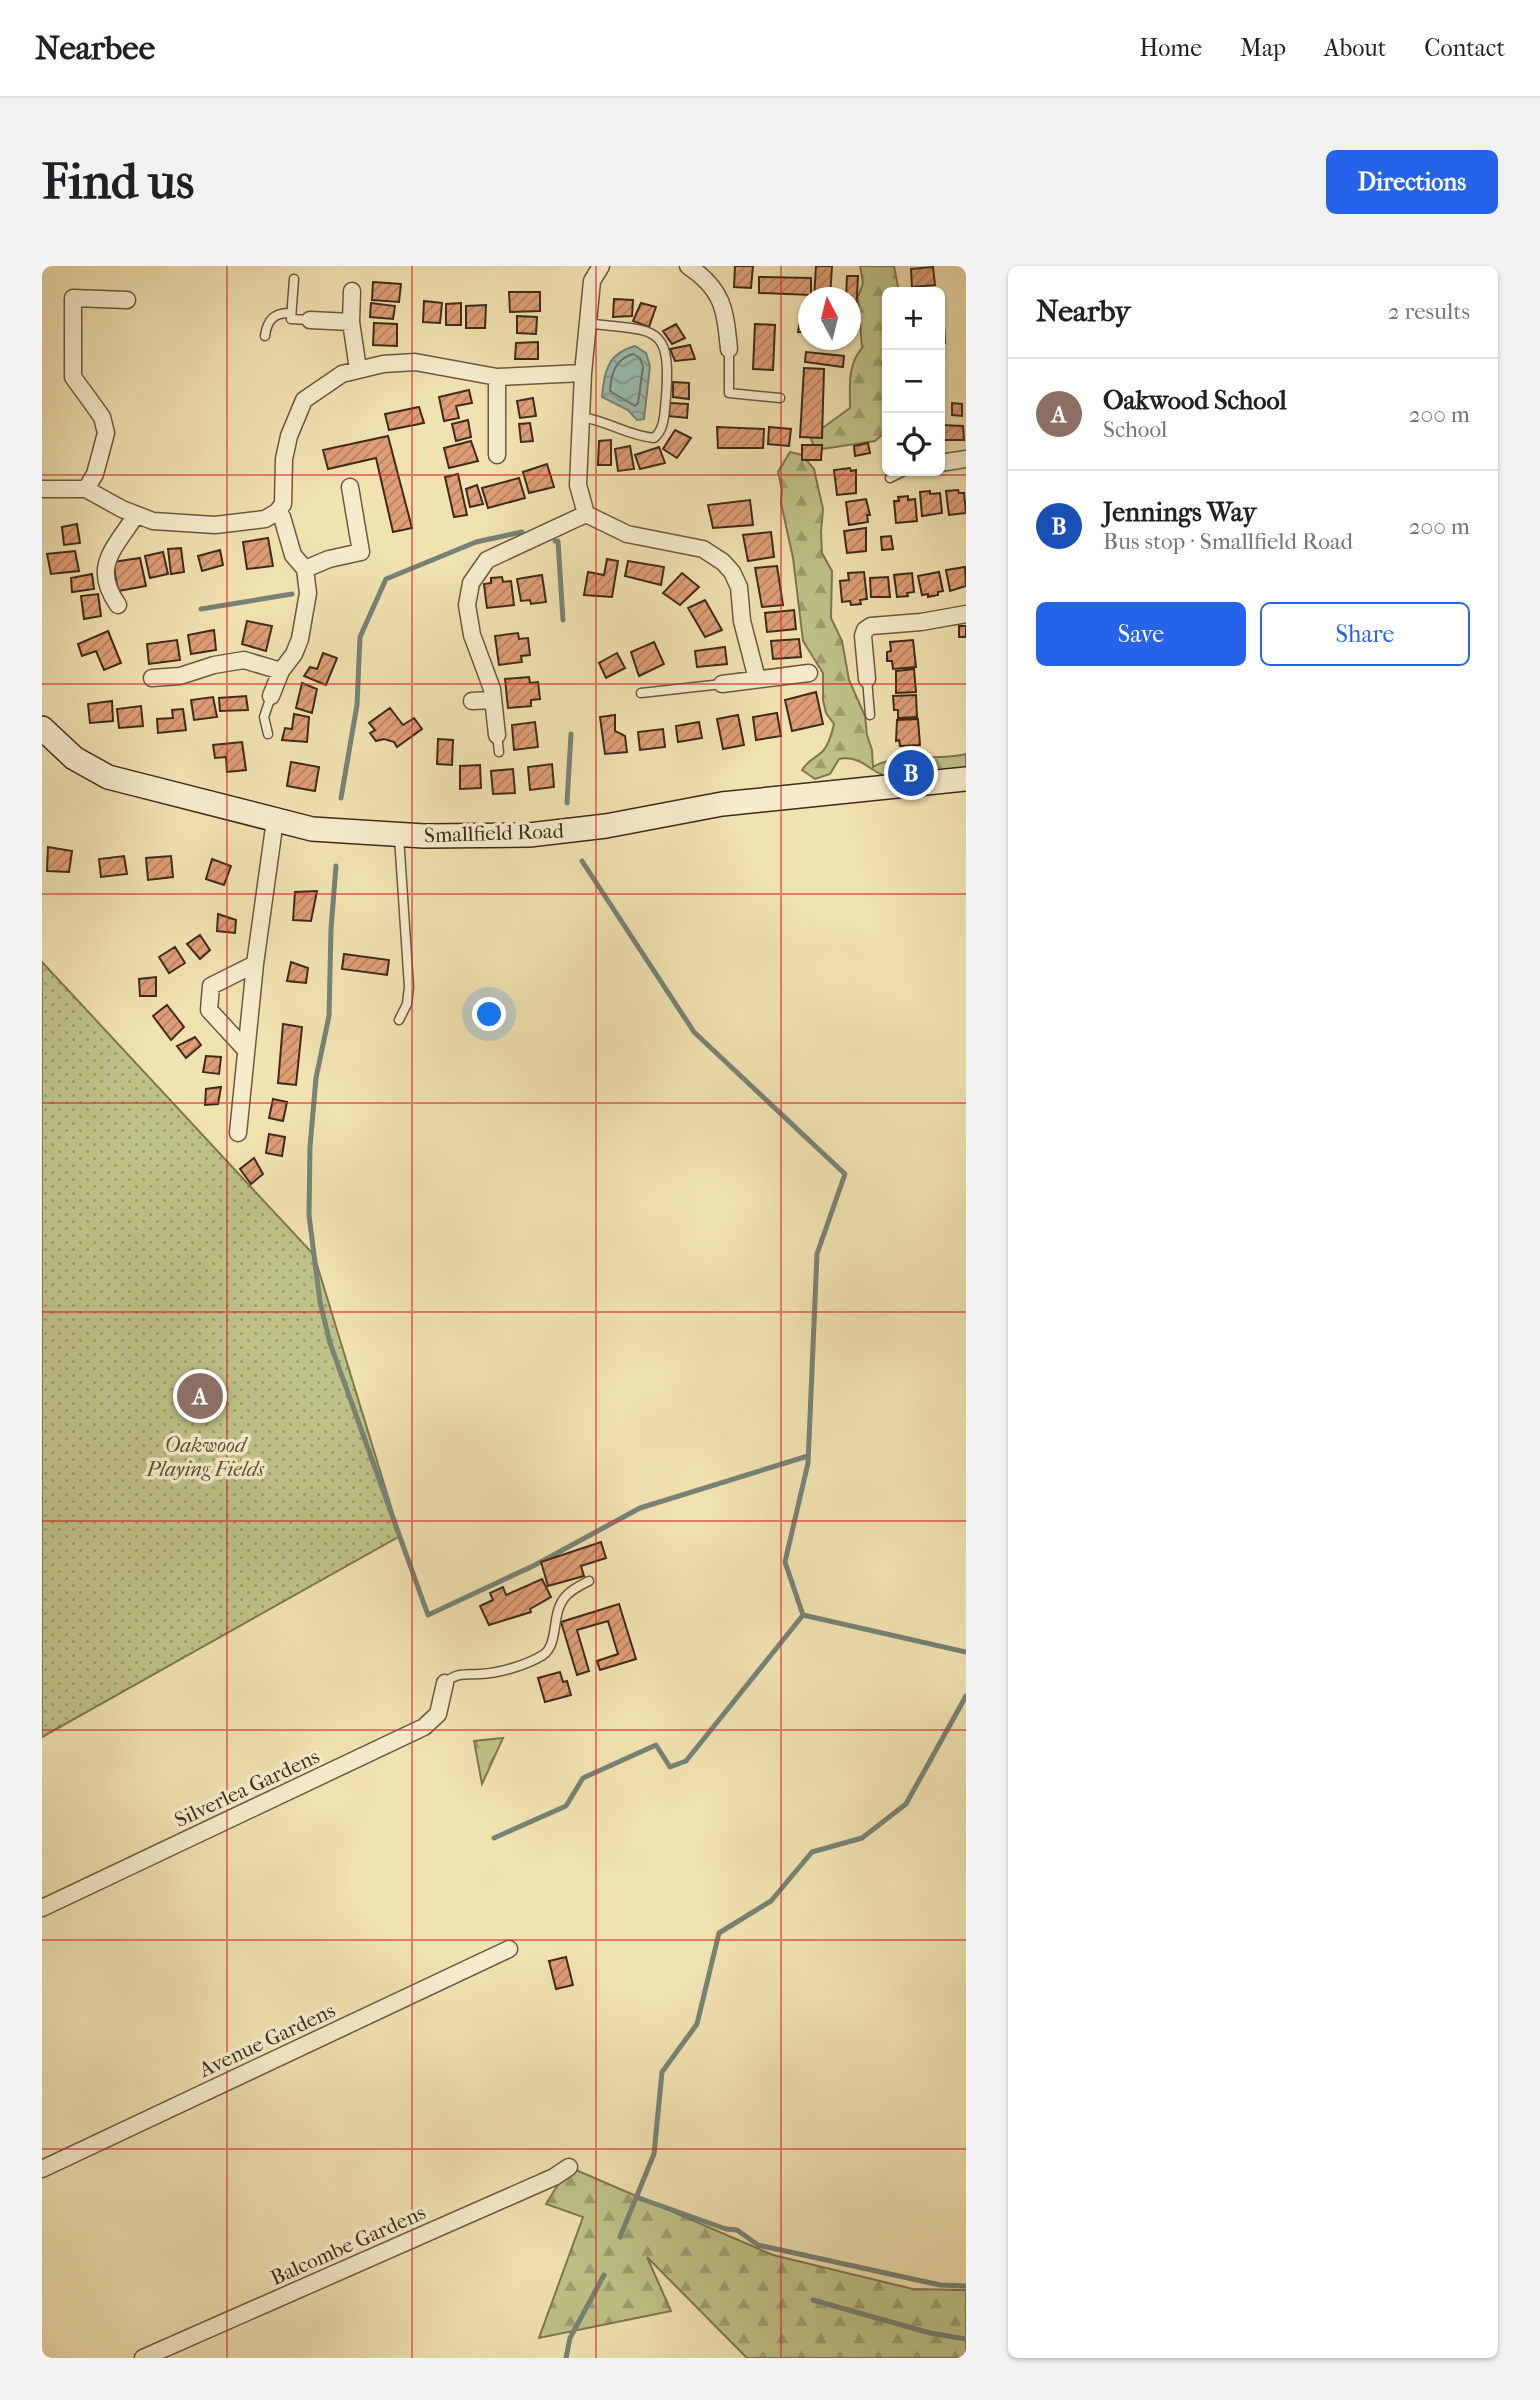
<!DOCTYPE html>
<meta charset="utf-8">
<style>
body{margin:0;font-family:"IM FELL French Canon",serif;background:#f2f2f2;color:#202124}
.controls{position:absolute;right:21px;top:21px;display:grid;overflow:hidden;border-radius:10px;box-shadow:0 2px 5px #0004}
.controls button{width:63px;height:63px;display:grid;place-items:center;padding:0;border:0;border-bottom:2px solid #e0e0e0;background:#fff;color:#202124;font:35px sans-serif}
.compass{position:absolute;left:756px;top:21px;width:63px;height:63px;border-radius:50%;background:#fff;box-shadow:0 2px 5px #0004;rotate:353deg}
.you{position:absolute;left:448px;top:749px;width:24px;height:24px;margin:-18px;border:5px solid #fff;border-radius:50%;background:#1a73e8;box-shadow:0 0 0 10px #1a73e833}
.badge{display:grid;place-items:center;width:46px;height:46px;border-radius:50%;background:#2563eb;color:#fff;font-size:23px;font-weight:700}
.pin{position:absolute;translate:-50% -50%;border:4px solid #fff;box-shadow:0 2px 7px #0006}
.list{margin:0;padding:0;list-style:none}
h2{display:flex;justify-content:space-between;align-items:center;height:91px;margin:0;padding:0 28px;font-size:30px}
h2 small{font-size:23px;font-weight:400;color:#757577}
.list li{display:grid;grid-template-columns:46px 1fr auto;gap:21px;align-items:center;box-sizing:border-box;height:112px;padding:0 28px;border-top:2px solid #e0e0e0}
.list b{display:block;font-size:26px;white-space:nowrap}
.list p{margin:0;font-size:23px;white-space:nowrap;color:#757577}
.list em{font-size:23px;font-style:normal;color:#757577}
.actions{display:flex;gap:14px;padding:21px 28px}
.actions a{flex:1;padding:16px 0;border:2px solid #2563eb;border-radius:10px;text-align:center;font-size:24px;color:#2563eb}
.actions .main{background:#2563eb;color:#fff}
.icon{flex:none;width:38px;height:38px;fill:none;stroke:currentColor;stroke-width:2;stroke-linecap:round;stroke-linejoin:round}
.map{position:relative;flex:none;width:924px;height:2092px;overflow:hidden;border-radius:10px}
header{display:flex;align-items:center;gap:42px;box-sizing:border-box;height:98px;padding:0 35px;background:#fff;border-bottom:2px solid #e0e0e0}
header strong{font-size:33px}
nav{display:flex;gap:38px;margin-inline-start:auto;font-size:24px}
.intro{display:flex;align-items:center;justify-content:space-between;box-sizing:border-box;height:168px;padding:0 42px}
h1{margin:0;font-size:49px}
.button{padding:18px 32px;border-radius:10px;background:#2563eb;color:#fff;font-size:24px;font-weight:700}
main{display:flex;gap:42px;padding:0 42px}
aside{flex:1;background:#fff;border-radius:10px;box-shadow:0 2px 5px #0004}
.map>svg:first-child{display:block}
.forest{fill:url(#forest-firs);stroke:#807651;stroke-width:2}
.park{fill:url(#park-dots);stroke:#807651;stroke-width:2}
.water{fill:url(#water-waves);stroke:#778375;stroke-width:2}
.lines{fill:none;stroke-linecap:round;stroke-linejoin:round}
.shore{stroke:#6e7466;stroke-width:2}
.stream{stroke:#778375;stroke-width:5}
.building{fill:url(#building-hatch);stroke:#402b1a;stroke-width:2}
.lane-casing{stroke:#6c5940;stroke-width:11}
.street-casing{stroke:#6c5940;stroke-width:19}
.secondary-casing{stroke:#402b1a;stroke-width:26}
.lane{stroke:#f6eccc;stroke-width:8}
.street{stroke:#f6eccc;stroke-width:16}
.secondary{stroke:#f6eccc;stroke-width:23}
.grid{fill:none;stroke:#d62828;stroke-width:2;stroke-opacity:0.55}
.labels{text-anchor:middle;stroke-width:7;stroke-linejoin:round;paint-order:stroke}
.street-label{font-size:21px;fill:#402b1a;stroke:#f6eccc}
.park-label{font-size:21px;font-style:italic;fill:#605136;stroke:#f6eccc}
</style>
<header>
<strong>Nearbee</strong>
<nav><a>Home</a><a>Map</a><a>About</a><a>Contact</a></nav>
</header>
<div class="intro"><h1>Find us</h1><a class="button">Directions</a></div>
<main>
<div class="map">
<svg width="924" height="2092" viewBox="0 0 924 2092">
<defs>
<pattern id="forest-firs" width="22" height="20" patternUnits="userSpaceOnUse" patternTransform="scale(1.75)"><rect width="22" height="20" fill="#bfc288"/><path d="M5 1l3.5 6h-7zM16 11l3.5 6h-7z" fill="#9d9e6e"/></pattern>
<pattern id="park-dots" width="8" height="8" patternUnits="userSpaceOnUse" patternTransform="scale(1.75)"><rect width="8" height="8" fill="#bfc288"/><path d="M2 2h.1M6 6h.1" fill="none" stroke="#9d9e6e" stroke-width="1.8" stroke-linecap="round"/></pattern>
<pattern id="water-waves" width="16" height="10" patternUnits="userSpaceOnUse" patternTransform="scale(1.75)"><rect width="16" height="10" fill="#9bbdb2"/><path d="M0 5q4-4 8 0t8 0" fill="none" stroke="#809a90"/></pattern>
<pattern id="building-hatch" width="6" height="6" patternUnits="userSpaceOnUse" patternTransform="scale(1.75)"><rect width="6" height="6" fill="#df9e77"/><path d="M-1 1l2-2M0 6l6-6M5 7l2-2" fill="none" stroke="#b68161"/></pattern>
</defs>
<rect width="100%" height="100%" fill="#f1e2b1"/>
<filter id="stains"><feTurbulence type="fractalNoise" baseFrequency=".00286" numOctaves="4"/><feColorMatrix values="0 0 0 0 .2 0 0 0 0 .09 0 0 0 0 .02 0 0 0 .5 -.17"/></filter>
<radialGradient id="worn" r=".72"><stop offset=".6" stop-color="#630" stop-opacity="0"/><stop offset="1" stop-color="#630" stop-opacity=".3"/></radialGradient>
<path class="forest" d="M818 0H852L857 26H845V156L840 169 833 175 774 184 768 171 808 142C808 120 805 100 820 82L816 31 821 17Z
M748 186 760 189 772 203 781 243 779 266 780 287 790 305 789 352 800 375 807 414 823 450 825 469 830 484 831 501C852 487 898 495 924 488V502C899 506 872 513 847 511 832 510 820 488 797 493L788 508 773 513 760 504C767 493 773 493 781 485 787 478 790 467 792 458L784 447 781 434V407L761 375 751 292 739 237 740 224 736 206Z
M461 1472 440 1518 432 1475Z
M527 1901 731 1989 871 2023 924 2024V2092H705L605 1991 629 2045 497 2072 541 1951 504 1938Z"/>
<path class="park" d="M0 696 272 989 358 1270 0 1471Z"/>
<path class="water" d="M593 80 604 87 608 100 602 153 595 154 586 144 560 131C563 104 565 88 593 80Z"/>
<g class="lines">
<path class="shore" d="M591 88 598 92 601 101 596 137 593 140 568 125C569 108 573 93 591 88Z"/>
<path class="stream" d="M513 275H516L521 354
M159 343 250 328
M299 532 315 439 318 371 344 313 434 276 480 266
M525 537 529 468
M540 595 652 766 803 908 775 988 766 1197 743 1296 761 1349
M294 600 289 663 287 750 274 812 268 881 267 949 278 1036 288 1077 386 1349 493 1299 598 1242 766 1190
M452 1572 524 1540 541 1512 614 1479 628 1501 644 1495 761 1349 924 1386
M594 1931 684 1963 695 1964 716 1979 898 2019 924 2020
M578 1971 612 1888 620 1806 655 1758 677 1667 729 1635 770 1586 820 1572 864 1538 924 1430
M771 2034 888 2067 924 2073
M524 2092 528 2072 562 2009"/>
</g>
<path class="building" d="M693 0H711L709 22 692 21Z
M774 0H790L788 32H772Z
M891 1 893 19 870 21 869 3Z
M805 10H816L813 69H808V32H804Z
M717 11 769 12V29L717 27Z
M331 16 359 18 357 36 330 34Z
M467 26H498V45L468 46Z
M898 31H901L902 50H898Z
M572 33 591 34 590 50 571 51Z
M382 35 400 37 398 57 381 56Z
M329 37 353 40 351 53 328 51Z
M419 37V59H404V38Z
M599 37 614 41 607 61 591 55Z
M444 39 443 62H424V40Z
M475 50 495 51 494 68 475 67Z
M758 53 766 54V66H756Z
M332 57 355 58V80L331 79Z
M634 58 643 72 630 78 621 65Z
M713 58 733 59 731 104 711 103Z
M902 59 903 77 898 78V60Z
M496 76V93H473L474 77Z
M648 79 653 93 633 95 628 83Z
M764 86 802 90 801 101 763 96Z
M898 90H902V107H898Z
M762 102 782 103 780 172 758 171Z
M631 116 647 117V133L631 131Z
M427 124 430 137 414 140 417 152 402 155 397 131Z
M491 132 494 150 478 152 475 135Z
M628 137 646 138 645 152 627 150Z
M910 137 920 138V150L910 149Z
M377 141 382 157 347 164 343 148Z
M426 154 429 171 414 175 410 158Z
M488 157 491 175 479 176 477 158Z
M899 159 921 160 922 174H899Z
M675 161 722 163 721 182H676Z
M727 161 749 163 747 180 726 178Z
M633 164 649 172 635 192 621 183Z
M346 170 370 262 351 266 334 192 286 203 281 184Z
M569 174V199H556L557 175Z
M429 175 436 195 407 202 402 182Z
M826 177 828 187 813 190 812 180Z
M760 179H780L779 194H760Z
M588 180 592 203 576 205 573 183Z
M617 181 623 197 598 203 593 189Z
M505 198 512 221 487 227 481 206Z
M808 202 809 205 814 204V227L795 229 792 204Z
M416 208 425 249 412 251 403 211Z
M477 212 483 232 446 242 440 222Z
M435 219 441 238 428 241 424 223Z
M916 224 917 227H922L924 247 907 249 904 225Z
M888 225V228L898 227 900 247 880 250 878 226Z
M866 230V234L873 233 875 255 854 257 852 235H857L856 231Z
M824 233 828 249H825L826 256 807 259 804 236Z
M708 234 711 259 671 262 666 239Z
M35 258 38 277 22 279 20 261Z
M824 262V285L805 287 802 265Z
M729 266 732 291 706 295 701 269Z
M849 270 851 283 840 284 839 271Z
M226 272 231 300 205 303 201 276Z
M139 282 142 306 129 308 126 283Z
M178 284 181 299 160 305 156 290Z
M33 285 37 305 9 308 5 288Z
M121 286 126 308 108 312 103 290Z
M98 292 104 320 76 325 71 296Z
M565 293 576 295 570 331 542 329 546 306 562 309Z
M586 295 622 301 619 319 583 310Z
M735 300 741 339 720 341 713 302Z
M923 301 924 320 908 325 904 304Z
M822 306 825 333 818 334 819 338 809 339 808 335 800 336 798 315 807 314 806 307Z
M897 306 901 325 896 326V329L886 331V328L880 329 876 310Z
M640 307 657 321 638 339 621 327Z
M870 307 872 326 865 327 866 330 855 331 852 309Z
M50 308 52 323 30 326 29 312Z
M500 309 504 336 489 338 488 334 479 335 475 313Z
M460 311 461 316 469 315 472 339 445 342 442 318 449 317V312Z
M846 311 848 331H829L828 312Z
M56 328 59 350 42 353 39 330Z
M663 334 680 364 663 371 646 342Z
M752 344 754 363 725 366 723 347Z
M205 355 230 360 224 385 200 378Z
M917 360H924V371H917Z
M172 364 174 384 149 388 146 369Z
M66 365 79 397 62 404 54 385 40 390 36 378Z
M476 367 477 373 486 372 488 389 479 390 480 396 457 399 453 370Z
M757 373 759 391 731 393 729 375Z
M135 374 138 394 107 398 105 378Z
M871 374 874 401 851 403 850 395H845V386L849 385 848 376Z
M612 376 622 398 597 410 589 386Z
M683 381 685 398 655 401 653 385Z
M281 387 295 392 284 419 262 410 268 401 275 403Z
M575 387 583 402 564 412 557 397Z
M872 403 874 426 854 427V405Z
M487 411 488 417 496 416 498 433 489 434V440L466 442 463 413Z
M260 417 275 423 270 447 254 442Z
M774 426 781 458 750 465 743 434Z
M874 429 875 451 856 452V444H852L851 430Z
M204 430 206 444 178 445 177 432Z
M171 431 175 451 152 454 149 434Z
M70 435 71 455 48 457 46 438Z
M99 440 101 460 77 462 75 443Z
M348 442 361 459 372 452 380 463 355 481 352 476 342 473 334 475 328 467 333 464 327 457Z
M141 443 144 464 116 467 115 453 131 452 130 444Z
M735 447 739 470 714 474 711 451Z
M252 448 267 451 265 476 240 474 243 462 250 463Z
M573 449V465L583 470 585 486 563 488 558 451Z
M696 449 702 479 681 483 675 453Z
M876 453 878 479 858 480 857 474 854 475 855 454Z
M493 456 496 481 472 484 470 459Z
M657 456 660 472 636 476 634 460Z
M621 463 623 481 598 484 596 466Z
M396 473 411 474 410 499 395 498Z
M200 476 204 504 185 506 184 491 173 492 171 479Z
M249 496 277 501 273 525 245 520Z
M510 498 512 521 488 524 486 501Z
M438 499 439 522 418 523V500Z
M471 503 473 527 451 528 449 505Z
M6 581 30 585 27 606 5 605Z
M82 590 85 608 59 611 57 593Z
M129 590 131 611 106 614 104 592Z
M170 593 189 600 182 619 164 613Z
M275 625 269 655 251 654 253 626Z
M176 648 194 654 193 667 175 665Z
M158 669 168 684 158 693 145 678Z
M133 681 143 697 127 707 117 691Z
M302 688 347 694 345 709 300 703Z
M249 696 266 702 264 717 245 715Z
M114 711V730H98L97 713Z
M125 739 142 761 129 774 111 750Z
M241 758 260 761 254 819 236 817Z
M153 771 159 779 144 792 135 780Z
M164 790 179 791 177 808 161 806Z
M179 821 176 838 163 839 164 823Z
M231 833 245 836 241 855 227 852Z
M227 868 243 871 240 890 224 887Z
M212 892 221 908 209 918 198 903Z
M559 1276 564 1292 539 1300 542 1310 506 1320 499 1296Z
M500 1313 509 1331 488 1343 489 1346 447 1359 438 1340 451 1334 448 1327 461 1321 464 1329Z
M577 1338 594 1393 558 1404 555 1395 576 1388 566 1355 535 1364 547 1405 535 1409 519 1356Z
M518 1406 521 1416 525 1415 529 1429 503 1436 496 1412Z
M524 1691 531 1719 514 1723 507 1695Z"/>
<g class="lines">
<defs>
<path id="lane" d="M252 13 249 53 268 54
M223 70C225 54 232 46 249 47
M687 83V127L738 132
M539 151C564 154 586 170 612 172 624 162 622 145 624 131 630 55 611 66 545 57
M848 212 862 205
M825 413 828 449
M599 427 680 418
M226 468 222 451 229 430
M455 469 457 486
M357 571 367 721 365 738 357 754
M403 1417C415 1406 423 1409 438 1408 458 1407 485 1399 501 1389 518 1377 508 1347 524 1330 530 1323 539 1319 547 1315"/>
<path id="street" d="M559 0 550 15 541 107 536 219 544 248 585 268 661 283 681 296 690 306 697 321 700 355 715 413
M646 0C681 23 683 43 687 83
M310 25 309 56 316 103
M268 54 309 56
M455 111V189
M898 197 924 193
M0 223H44L80 243 111 255 173 259 223 253 235 246 241 238 242 193 247 170 262 134 300 108 341 98 373 96 455 111 541 107
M44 223 53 208 64 167 60 151 31 111V32L85 34
M263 303 287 293 319 286 308 221
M76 339C49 301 72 283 94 249
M110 412 138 410 172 399 202 394 239 405 252 388 258 373 266 327 263 303 251 289 240 251 235 246
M825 413 821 370 823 364 829 360 879 356 924 348
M680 418 767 407
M229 430 239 405
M430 435 451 434
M455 469 450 423 430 369 425 339 429 317 445 294 544 248
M204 784 167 744 169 720 213 698
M196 867 213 698 233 554
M0 1642 382 1461 396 1448 403 1417
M0 1903 467 1683
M101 2092 512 1911 527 1901"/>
<path id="secondary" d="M0 462 32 492 66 511 270 563 382 570 487 569 564 560 680 538 924 513"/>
</defs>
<use href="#lane" class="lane-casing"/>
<use href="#street" class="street-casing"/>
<use href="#secondary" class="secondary-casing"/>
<use href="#lane" class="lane"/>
<use href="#street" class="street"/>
<use href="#secondary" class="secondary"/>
</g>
<path class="grid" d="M185 0V2092M370 0V2092M554 0V2092M739 0V2092M0 209H924M0 418H924M0 628H924M0 837H924M0 1046H924M0 1255H924M0 1464H924M0 1674H924M0 1883H924"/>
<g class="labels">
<g class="street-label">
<text transform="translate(452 567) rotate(-2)" y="7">Smallfield Road</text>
<text transform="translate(205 1522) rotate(-25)" y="7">Silverlea Gardens</text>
<text transform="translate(225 1774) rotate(-25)" y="7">Avenue Gardens</text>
<text transform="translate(306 1979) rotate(-24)" y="7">Balcombe Gardens</text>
</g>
<g class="park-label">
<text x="163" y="1186">Oakwood<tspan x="163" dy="24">Playing Fields</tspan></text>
</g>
</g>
<rect width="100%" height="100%" filter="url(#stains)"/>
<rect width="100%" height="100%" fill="url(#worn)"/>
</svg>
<div class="controls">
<button>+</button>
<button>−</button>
<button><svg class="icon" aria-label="locate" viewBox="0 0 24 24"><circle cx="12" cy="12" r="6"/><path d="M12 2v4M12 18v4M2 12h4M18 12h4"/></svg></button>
</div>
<svg class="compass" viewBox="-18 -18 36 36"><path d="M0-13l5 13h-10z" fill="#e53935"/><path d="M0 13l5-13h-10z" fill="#757577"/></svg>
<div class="you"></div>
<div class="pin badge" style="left:158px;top:1130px;background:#8d6e63">A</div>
<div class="pin badge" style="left:869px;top:507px;background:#1a4fb4">B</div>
</div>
<aside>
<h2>Nearby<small>2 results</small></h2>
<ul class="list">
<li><span class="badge" style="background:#8d6e63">A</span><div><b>Oakwood School</b><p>School</p></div><em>200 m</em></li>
<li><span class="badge" style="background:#1a4fb4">B</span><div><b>Jennings Way</b><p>Bus stop · Smallfield Road</p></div><em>200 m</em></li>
</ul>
<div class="actions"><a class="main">Save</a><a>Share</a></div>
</aside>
</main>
